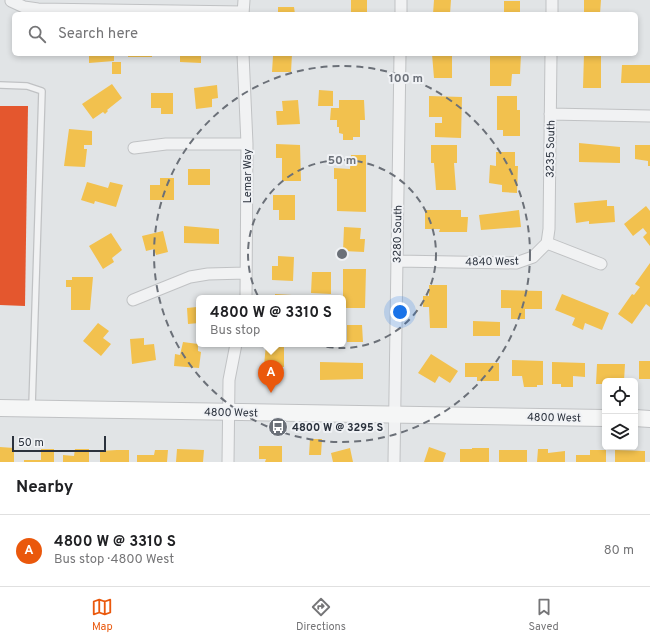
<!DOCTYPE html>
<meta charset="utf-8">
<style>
body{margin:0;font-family:Overpass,sans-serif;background:#f2f2f2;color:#202124}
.controls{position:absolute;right:12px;bottom:12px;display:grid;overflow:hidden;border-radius:6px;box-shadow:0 2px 6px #0003}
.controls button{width:36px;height:36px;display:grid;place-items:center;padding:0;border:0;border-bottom:1px solid #e0e0e0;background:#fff;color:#202124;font:20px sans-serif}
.scale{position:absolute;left:12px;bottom:10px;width:94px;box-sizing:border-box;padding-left:4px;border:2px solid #2b323d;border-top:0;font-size:11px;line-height:14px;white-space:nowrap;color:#2b323d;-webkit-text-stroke:3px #f0f2f5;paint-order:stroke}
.you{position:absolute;left:400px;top:312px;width:14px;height:14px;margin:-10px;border:3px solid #fff;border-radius:50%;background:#1a73e8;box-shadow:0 0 0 6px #1a73e833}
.badge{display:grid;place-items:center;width:26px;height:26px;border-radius:50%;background:#ea580c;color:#fff;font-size:13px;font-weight:700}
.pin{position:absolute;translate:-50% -33px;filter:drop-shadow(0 1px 2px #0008)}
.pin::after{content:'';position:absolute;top:21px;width:14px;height:12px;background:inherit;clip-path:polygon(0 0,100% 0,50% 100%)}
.popup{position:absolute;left:196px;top:295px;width:150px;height:52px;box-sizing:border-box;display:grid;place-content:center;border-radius:6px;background:#fff;filter:drop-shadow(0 1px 3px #0005);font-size:13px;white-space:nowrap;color:#757577}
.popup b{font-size:15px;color:#202124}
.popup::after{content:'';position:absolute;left:50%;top:100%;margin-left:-8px;border:8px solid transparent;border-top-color:#fff}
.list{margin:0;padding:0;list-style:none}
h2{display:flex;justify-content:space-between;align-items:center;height:52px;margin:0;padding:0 16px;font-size:17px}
h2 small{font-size:13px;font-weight:400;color:#757577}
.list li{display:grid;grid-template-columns:26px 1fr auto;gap:12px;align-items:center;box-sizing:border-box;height:72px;padding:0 16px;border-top:1px solid #e0e0e0}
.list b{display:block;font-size:15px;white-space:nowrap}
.list p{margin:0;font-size:13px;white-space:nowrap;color:#757577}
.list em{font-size:13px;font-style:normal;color:#757577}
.icon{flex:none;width:22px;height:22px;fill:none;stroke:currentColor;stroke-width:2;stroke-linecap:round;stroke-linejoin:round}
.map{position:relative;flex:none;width:650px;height:462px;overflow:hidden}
.search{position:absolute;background:#fff;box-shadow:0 2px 6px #0003;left:12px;right:12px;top:12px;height:44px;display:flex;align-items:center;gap:10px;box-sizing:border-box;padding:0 14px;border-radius:6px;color:#757577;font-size:15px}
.sheet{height:124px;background:#fff}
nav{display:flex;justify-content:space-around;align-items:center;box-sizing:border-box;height:56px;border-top:1px solid #e0e0e0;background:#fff;font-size:11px;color:#757577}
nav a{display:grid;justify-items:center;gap:2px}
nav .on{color:#ea580c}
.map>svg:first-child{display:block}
.homes{fill:#f2c14e}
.shops{fill:#e4572e}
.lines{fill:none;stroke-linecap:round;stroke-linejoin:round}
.service-casing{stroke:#c0c2c4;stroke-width:8}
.minor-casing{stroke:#c0c2c4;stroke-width:13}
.secondary-casing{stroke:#c0c2c4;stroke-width:18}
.service{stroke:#f1f2f3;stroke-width:5.5}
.minor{stroke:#f1f2f3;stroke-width:11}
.secondary{stroke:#f5f6f6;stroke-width:16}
.ring{fill:none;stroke:#6b7078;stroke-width:2;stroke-dasharray:7 5}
.labels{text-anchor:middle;stroke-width:4;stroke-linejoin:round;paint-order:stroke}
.street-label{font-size:11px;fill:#2b323d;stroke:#f0f2f5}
.poi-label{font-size:11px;font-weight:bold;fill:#2b323d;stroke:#f0f2f5;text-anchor:start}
.centre{fill:#6b7078;stroke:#f0f2f5;stroke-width:2}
.ring-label{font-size:12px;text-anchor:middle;font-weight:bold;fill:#6b7078;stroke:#f0f2f5;stroke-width:4;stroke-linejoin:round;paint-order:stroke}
</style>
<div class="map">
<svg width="650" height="462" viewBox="0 0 650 462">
<rect width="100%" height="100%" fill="#e1e4e6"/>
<path class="homes" d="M351 0H367V14H351Z
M434 0H451L450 14H433Z
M584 0H601L600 14H584Z
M504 1H520V14H504Z
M278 7H294L295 14H278Z
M89 54H114V61L89 63Z
M128 54H152V57H128Z
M180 54H201V63L180 62Z
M270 54H292L291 72H272L273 56H270Z
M432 54H452V78H434Z
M490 54H521L520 74H512L511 86H490Z
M584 54H601V88H583Z
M112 62H121V74H112Z
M622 65H650V83H621Z
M112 84 122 98 107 110 108 111 105 114 103 112 93 119 82 104Z
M217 85 218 98 212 99V107L196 109 194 88Z
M319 90 333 91V106H318Z
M151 93H173V114H161V108H151Z
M429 96 462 97 461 138 435 137V123H442V117H429Z
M497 96H517V110H520V136H503V130H497Z
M298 100 300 124 277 125 276 111H283L282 101Z
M339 100H364L365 120H360V137H353V140H343V134L339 133V127H337V120H330L331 108H339Z
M69 129 92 131V145H84V149H87L85 167 64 166Z
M579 143 620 147V163L579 162Z
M276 144 300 145 301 181H282V158H276Z
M431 145H457V163H454L456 190H436L434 163H431Z
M635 145H650V166H648V161L635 159Z
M496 152H515V166H518L517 193 502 192V185L489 183 490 165 496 166Z
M351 155H366V212L337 211V179H334V168L350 169Z
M188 169H210V185H188Z
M160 178H174V200H150V185H160Z
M87 182 108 188 110 182 123 185 116 207 95 201 94 204 81 200Z
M273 195H295V220H279V210H273Z
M607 200V206H614L615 222 589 224V221L576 223 574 203Z
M646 206 650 211V246L643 237 647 233 643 228 633 236 624 224Z
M425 210H461V217H468L467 232H439L440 229H425Z
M519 210 521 227 481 230 479 215Z
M184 226 219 229V244L184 243Z
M344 227 361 228 360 239H365L364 252 343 251Z
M163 231 168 252 156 255 154 249 146 251 142 236Z
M111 233 122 250 112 258 114 262 103 269 89 246Z
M278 256 294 257 293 281 272 280V266H278Z
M650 263V307L646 304 632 324 618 314 632 294 634 295 640 287 635 284Z
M343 269H366L365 308H343Z
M312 272H331V294L311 293Z
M72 277H93L90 310H71V287H66V280H72Z
M429 285H447V328H430L429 307H423V296H429Z
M501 290 542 291V309H525V319H511V308H501Z
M275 294 292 295V298H275Z
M562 294 609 313 602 330 585 323 583 330 572 325 575 318 555 310Z
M196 300H199V323L188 324 187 308 197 307Z
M473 321 500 322V336H473Z
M98 323 109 331 103 338 111 344 101 356 83 341Z
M347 325H362L363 342H347Z
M144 338V345L154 344 156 360 132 364 130 339Z
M183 342 198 344V351L201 352 199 368 174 366 175 354 180 355Z
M266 344H284V367H281V379H266L267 366H264Z
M431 354 458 371 450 383 439 376 435 383 418 373Z
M512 360 543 361V385H537V387H524L522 376H512Z
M639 361H650V379H639Z
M320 362 363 363V379L320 380Z
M552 362 585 363V377L573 376V387H561V384H552Z
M465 363H499V381H477V377H465Z
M597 364H625L624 381H605V384H596Z
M310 439H322L321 455H309Z
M259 446H282V462H265L266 459H259Z
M0 447 14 448V462H0Z
M429 447 446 453 443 462H424Z
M350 448 353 462H333L331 453Z
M472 448H489V462H460V449H472Z
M41 449H54V462H24V460H41Z
M75 449H89V462H63V455L74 456Z
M177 449 204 450 203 462H176Z
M538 449H548V453L565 451V462H537Z
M117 450H129V462H100V451Z
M155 450H168L167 462H137V455H154Z
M499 450H527V462H499Z
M590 450H606V462H576V455H590Z
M615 450 645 451V462H615Z"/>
<path class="shops" d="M0 106H28L25 306 0 305Z"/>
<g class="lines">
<defs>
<path id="service" d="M0 85 27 86 42 91 32 406"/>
<path id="minor" d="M11 1 24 7 38 9 243 12
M243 14 244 0
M401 14V0
M552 14V0
M243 54 247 144 246 298
M550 114 650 116
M134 148 166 144H247
M547 243 549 229 551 54
M397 261 516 263 533 257 547 243 601 264
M133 300 190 277 208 274 246 273
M228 462 229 380 236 344
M394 462 400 54"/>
<path id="secondary" d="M0 408 605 418
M635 418 650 419"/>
</defs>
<use href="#service" class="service-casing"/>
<use href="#minor" class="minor-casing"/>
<use href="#secondary" class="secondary-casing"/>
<use href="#service" class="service"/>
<use href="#minor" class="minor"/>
<use href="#secondary" class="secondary"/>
</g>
<g class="ring">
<circle cx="342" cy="254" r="94"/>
<circle cx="342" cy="254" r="188"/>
</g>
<defs>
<symbol id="bus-disc" viewBox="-11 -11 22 22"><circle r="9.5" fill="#6b7078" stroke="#f0f2f5"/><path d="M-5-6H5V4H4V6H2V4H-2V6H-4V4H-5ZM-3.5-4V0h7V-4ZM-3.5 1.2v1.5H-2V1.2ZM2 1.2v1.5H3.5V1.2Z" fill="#fff"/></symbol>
</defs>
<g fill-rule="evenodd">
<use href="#bus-disc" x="267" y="416" width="22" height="22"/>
</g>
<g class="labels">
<g class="street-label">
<text transform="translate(550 149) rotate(-89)" y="4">3235 South</text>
<text transform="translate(247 176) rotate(-90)" y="4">Lemar Way</text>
<text transform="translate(397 234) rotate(-89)" y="4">3280 South</text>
<text transform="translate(492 261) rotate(-1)" y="4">4840 West</text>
<text transform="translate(231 412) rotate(1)" y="4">4800 West</text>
<text transform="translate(554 417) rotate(1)" y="4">4800 West</text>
</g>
<g class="poi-label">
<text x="292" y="431">4800 W @ 3295 S</text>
</g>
</g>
<circle cx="342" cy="254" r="6" class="centre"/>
<g class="ring-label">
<text x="406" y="82">100 m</text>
<text x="342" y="164">50 m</text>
</g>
</svg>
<div class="controls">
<button><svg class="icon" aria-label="locate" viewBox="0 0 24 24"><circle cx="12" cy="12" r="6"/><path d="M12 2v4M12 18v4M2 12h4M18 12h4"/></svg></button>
<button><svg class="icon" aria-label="layers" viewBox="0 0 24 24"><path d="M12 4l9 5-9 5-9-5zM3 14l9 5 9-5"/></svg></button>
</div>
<div class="scale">50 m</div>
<div class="you"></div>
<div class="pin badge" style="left:271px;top:393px">A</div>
<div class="popup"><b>4800 W @ 3310 S</b>Bus stop</div>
<div class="search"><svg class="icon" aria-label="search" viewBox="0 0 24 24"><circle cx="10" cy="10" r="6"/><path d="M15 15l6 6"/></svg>Search here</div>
</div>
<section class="sheet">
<h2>Nearby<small></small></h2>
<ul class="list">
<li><span class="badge">A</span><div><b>4800 W @ 3310 S</b><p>Bus stop · 4800 West</p></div><em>80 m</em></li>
</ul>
</section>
<nav>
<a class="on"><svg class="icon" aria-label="map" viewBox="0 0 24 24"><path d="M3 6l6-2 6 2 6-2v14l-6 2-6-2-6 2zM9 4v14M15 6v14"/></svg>Map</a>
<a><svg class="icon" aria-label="directions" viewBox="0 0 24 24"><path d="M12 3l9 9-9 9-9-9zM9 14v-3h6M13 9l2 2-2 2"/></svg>Directions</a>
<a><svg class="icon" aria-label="saved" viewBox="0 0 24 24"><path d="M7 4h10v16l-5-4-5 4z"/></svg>Saved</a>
</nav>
